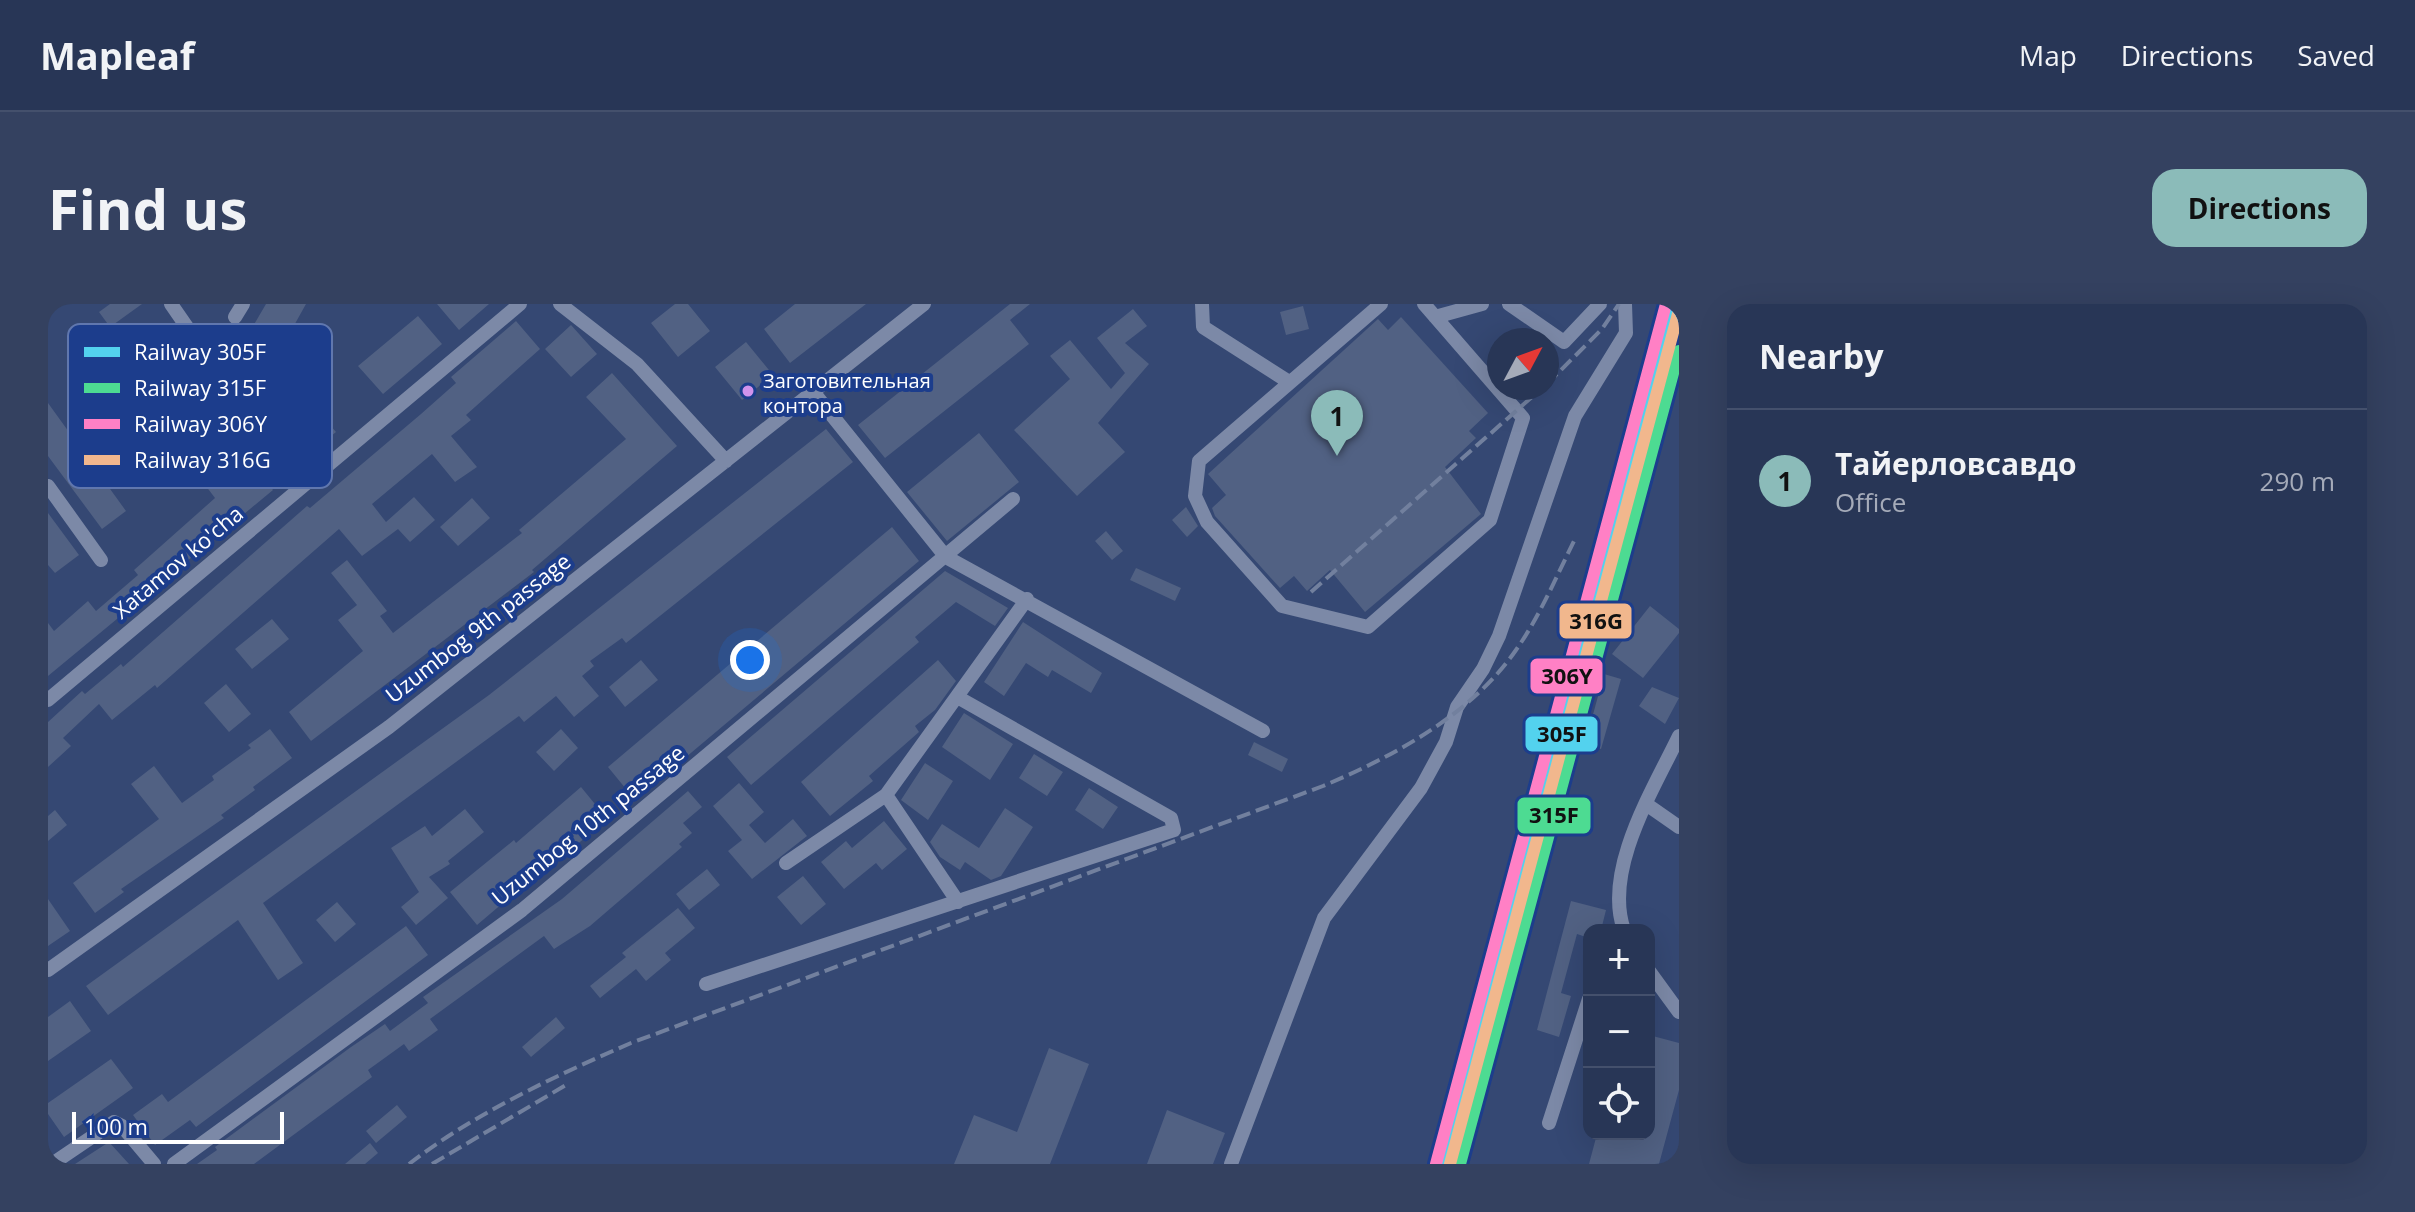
<!DOCTYPE html>
<meta charset="utf-8">
<style>
body{margin:0;font-family:"Open Sans",sans-serif;background:#344160;color:#f1f3f6}
.controls{position:absolute;right:24px;bottom:24px;display:grid;overflow:hidden;border-radius:16px;box-shadow:0 8px 32px #0002}
.controls button{width:72px;height:72px;display:grid;place-items:center;padding:0;border:0;border-bottom:2px solid #44506c;background:#283656;color:#f1f3f6;font:40px sans-serif}
.compass{position:absolute;left:1439px;top:24px;width:72px;height:72px;border-radius:50%;background:#283656;box-shadow:0 8px 32px #0002;rotate:49deg}
.scale{position:absolute;left:24px;bottom:20px;width:212px;box-sizing:border-box;padding-left:8px;border:4px solid #fff;border-top:0;font-size:22px;line-height:28px;white-space:nowrap;color:#fff;-webkit-text-stroke:6px #1c3d8c;paint-order:stroke}
.you{position:absolute;left:702px;top:356px;width:28px;height:28px;margin:-20px;border:6px solid #fff;border-radius:50%;background:#1a73e8;box-shadow:0 0 0 12px #1a73e833}
.badge{display:grid;place-items:center;width:52px;height:52px;border-radius:50%;background:#8bbbb9;color:#111;font-size:26px;font-weight:700}
.pin{position:absolute;translate:-50% -66px;filter:drop-shadow(0 2px 4px #0008)}
.pin::after{content:'';position:absolute;top:42px;width:28px;height:24px;background:inherit;clip-path:polygon(0 0,100% 0,50% 100%)}
.list{margin:0;padding:0;list-style:none}
h2{display:flex;justify-content:space-between;align-items:center;height:104px;margin:0;padding:0 32px;font-size:34px}
h2 small{font-size:26px;font-weight:400;color:#a5abb9}
.list li{display:grid;grid-template-columns:52px 1fr auto;gap:24px;align-items:center;box-sizing:border-box;height:144px;padding:0 32px;border-top:2px solid #44506c}
.list b{display:block;font-size:30px;white-space:nowrap}
.list p{margin:0;font-size:26px;white-space:nowrap;color:#a5abb9}
.list em{font-size:26px;font-style:normal;color:#a5abb9}
.icon{flex:none;width:44px;height:44px;fill:none;stroke:currentColor;stroke-width:2;stroke-linecap:round;stroke-linejoin:round}
.map{position:relative;flex:none;width:1631px;height:860px;overflow:hidden;border-radius:24px}
header{display:flex;align-items:center;gap:48px;box-sizing:border-box;height:112px;padding:0 40px;background:#283656;border-bottom:2px solid #44506c}
header strong{font-size:38px}
nav{display:flex;gap:44px;margin-inline-start:auto;font-size:28px}
.intro{display:flex;align-items:center;justify-content:space-between;box-sizing:border-box;height:192px;padding:0 48px}
h1{margin:0;font-size:56px}
.button{padding:20px 36px;border-radius:24px;background:#8bbbb9;color:#111;font-size:28px;font-weight:700}
main{display:flex;gap:48px;padding:0 48px}
aside{flex:1;background:#283656;border-radius:24px;box-shadow:0 8px 32px #0002}
.map>svg:first-child{display:block}
.building{fill:#516183}
.lines{fill:none;stroke-linecap:round;stroke-linejoin:round}
.minor{stroke:#7c89a7;stroke-width:14}
.rail{stroke:#72809e;stroke-width:4;stroke-dasharray:14 6;stroke-linecap:butt}
.rail-1-casing{stroke:#1c3d8c;stroke-width:18}
.rail-2-casing{stroke:#1c3d8c;stroke-width:18}
.rail-3-casing{stroke:#1c3d8c;stroke-width:18}
.rail-4-casing{stroke:#1c3d8c;stroke-width:18}
.rail-1{stroke:#53d2ee;stroke-width:12}
.rail-2{stroke:#4ddb92;stroke-width:12}
.rail-3{stroke:#ff80c5;stroke-width:12}
.rail-4{stroke:#f1b78d;stroke-width:12}
.bus-dot{fill:#d193ec;stroke:#1c3d8c;stroke-width:3}
.labels{text-anchor:middle;stroke-width:8;stroke-linejoin:round;paint-order:stroke}
.bus-label{font-size:20px;fill:#fff;stroke:#1c3d8c;text-anchor:start}
.street-label{font-size:22px;fill:#fff;stroke:#1c3d8c}
.key{fill:#1c3d8c;stroke:#6077ae;stroke-width:2}
.key-label{font-size:22px;fill:#fff}
.line-badge{stroke:#1c3d8c;stroke-width:3}
.pale-badge-label{font-size:22px;text-anchor:middle;font-weight:bold;fill:#111}
</style>
<header>
<strong>Mapleaf</strong>
<nav><a>Map</a><a>Directions</a><a>Saved</a></nav>
</header>
<div class="intro"><h1>Find us</h1><a class="button">Directions</a></div>
<main>
<div class="map">
<svg width="1631" height="860" viewBox="0 0 1631 860">
<rect width="100%" height="100%" fill="#354873"/>
<path class="building" d="M62 0H94L62 23 51 8Z
M218 0H258L229 52 198 34Z
M389 0H441L411 26Z
M627 0H640L662 27 630 53 603 19Z
M747 0H818L742 59 716 25Z
M962 0H982L962 16 981 40 837 154 810 121Z
M1255 2 1261 25 1238 31 1232 8Z
M1085 5 1099 22 1077 39 1101 60 1050 119 1077 148 1029 192 966 126 1022 75 1002 52 1022 36 1063 85 1077 69 1049 34Z
M370 12 394 40 335 90 310 62Z
M1353 13 1440 109 1421 127 1428 134 1397 163 1433 210 1317 308 1282 266 1259 287 1246 272 1232 284 1167 212 1164 204 1178 191 1160 170 1330 15 1340 26Z
M468 17 492 45 418 111 423 116 403 132 429 163 407 178 384 150 324 200 338 218 366 193 387 216 362 238 350 225 314 252 291 225 109 384 107 381 64 416 51 400 15 434 23 442 0 463V418L34 387 37 390 73 360 75 363 259 202 262 204 373 110 408 79 403 73Z
M523 21 549 50 523 73 497 45Z
M698 38 725 71 694 96 667 63Z
M564 69 629 142 484 266 486 268 263 437 241 408 315 347 290 316 309 301 283 269 299 256 339 307 332 312 345 329 474 229 471 226 578 135 538 93Z
M0 99 78 207 54 225 0 152Z
M270 107 288 128 247 162 231 139Z
M778 125 805 158 578 339 574 334 542 357 546 362 534 372 551 392 526 413 508 392 476 418 471 412 215 599 255 659 230 676 190 616 60 711 38 682 441 391Z
M931 129 971 178 899 237 859 188Z
M186 134 225 186 0 372V319L6 327 40 297 48 307 90 271 86 266 167 194 145 165Z
M424 194 442 214 410 242 392 223Z
M1138 203 1150 222 1139 233 1124 216Z
M0 209 31 251 7 269 0 261Z
M844 223 871 257 587 496 560 463Z
M1058 227 1075 247 1064 256 1047 237Z
M1088 264 1133 284 1127 297 1082 276Z
M897 267 960 304 947 322 908 298 867 333 871 338 703 481 679 453Z
M1602 302 1631 325V329L1595 374 1564 350Z
M224 315 241 335 204 365 187 345Z
M975 318 1054 369 1043 389 1004 366 1000 373 978 359 956 392 936 378Z
M593 356 610 376 577 403 561 383Z
M890 356 908 377 887 406 867 422 871 428 821 472 825 477 782 512 753 478Z
M1556 370 1573 375 1553 445 1537 440Z
M178 380 203 410 181 428 156 399Z
M1604 383 1631 394 1617 420 1591 402Z
M916 409 965 440 942 476 894 443Z
M222 425 244 454 205 483 207 486 173 511 176 514 73 585 76 588 47 609 25 579 111 515 83 480 106 462 134 499 166 476 164 472 203 444 200 441Z
M513 425 530 444 506 467 488 448Z
M1206 438 1240 455 1234 468 1200 451Z
M986 450 1015 468 999 492 971 474Z
M877 459 905 477 880 516 853 496Z
M691 479 716 508 701 521 717 539 745 515 759 532 704 575 680 547 694 536 665 502Z
M533 483 560 516 528 541 526 539 429 621 402 588 466 536 468 539Z
M1041 484 1070 503 1055 525 1027 506Z
M640 487 654 503 635 519 644 529 631 540 634 543 542 622 506 645 496 632 382 715 390 726 361 747 356 740 320 766 324 773 206 860H149L169 846 167 843 303 743 337 720 342 727 380 699 375 693 514 595Z
M957 504 985 523 953 572 943 576 917 558 912 566 892 553 882 538 894 520 931 544Z
M417 505 436 528 400 557 402 560 381 573 400 594 368 621 353 603 371 588 343 544 377 522 384 532Z
M7 506 19 521 0 537V512Z
M836 517 859 545 834 566 828 559 796 585 773 558 798 537 804 544Z
M659 565 672 581 641 606 628 590Z
M755 572 778 600 753 621 729 593Z
M0 595 22 627 0 642Z
M1523 597 1558 606 1553 626H1541V634L1529 630 1513 689 1523 692 1511 733 1489 726Z
M289 598 308 620 287 638 268 616Z
M630 604 647 624 617 649 623 656 598 677 588 665 552 694 542 682 578 653 574 649Z
M358 622 380 651 148 823 142 816 107 841 85 811 114 790 120 798Z
M22 697 43 727 0 757V713Z
M508 713 517 724 483 753 474 743Z
M1601 731 1631 739V786L1611 860H1541L1549 830H1601Z
M1001 744 1041 760 1002 860H906L926 811 969 828Z
M63 755 85 784 16 833 0 810V799Z
M349 801 359 813 328 839 318 827Z
M1119 806 1177 829 1165 860H1099Z
M61 838 81 860H27Z
M322 839 330 849 317 860H297Z"/>
<g class="lines">
<path class="minor" d="M123 0 251 185
M512 0 589 60 678 157
M1154 0 1155 23 1241 78
M1333 0 1151 157 1147 192 1159 218 1234 302 1320 323 1442 216 1475 114 1376 0
M1461 0 1516 38 1552 0
M187 13 195 0
M1387 13 1434 0
M766 89 898 253 1215 427
M0 182 53 256
M0 396 472 0
M838 491 910 598
M1598 500 1631 523
M738 559 838 491 979 295
M1576 626C1555 566 1605 486 1631 432
M0 666 341 423 876 0
M1601 667 1631 708
M658 680 1126 526 1123 514 911 394
M1501 819 1541 695
M4 860 66 818 74 822 106 860
M126 860 474 606 965 195
M1183 860 1276 614 1373 484 1398 438 1409 403 1435 365 1451 332 1527 112 1578 29 1577 0"/>
<path class="rail" d="M1499 80 1554 25 1571 0
M1263 288 1494 84
M361 860C427 809 507 772 583 739L1275 482C1346 452 1423 411 1468 346 1492 312 1509 271 1528 233
M384 860 518 781"/>
<defs>
<path id="rail-1" d="M1398 860 1629 0"/>
<path id="rail-2" d="M1412 860 1631 47"/>
<path id="rail-3" d="M1388 860 1618 0"/>
<path id="rail-4" d="M1402 860 1631 6"/>
</defs>
<use href="#rail-1" class="rail-1-casing"/>
<use href="#rail-2" class="rail-2-casing"/>
<use href="#rail-3" class="rail-3-casing"/>
<use href="#rail-4" class="rail-4-casing"/>
<use href="#rail-1" class="rail-1"/>
<use href="#rail-2" class="rail-2"/>
<use href="#rail-3" class="rail-3"/>
<use href="#rail-4" class="rail-4"/>
</g>
<circle class="bus-dot" cx="700" cy="87" r="7"/>
<g class="labels">
<g class="bus-label">
<text x="715" y="84">Заготовительная<tspan x="715" dy="25">контора</tspan></text>
</g>
<g class="street-label">
<text transform="translate(130 258) rotate(-40)" y="8">Xatamov ko'cha</text>
<text transform="translate(430 324) rotate(-38)" y="8">Uzumbog 9th passage</text>
<text transform="translate(540 521) rotate(-39)" y="8">Uzumbog 10th passage</text>
</g>
</g>
<rect x="20" y="20" width="264" height="164" rx="12" class="key"/>
<rect x="36" y="43" width="36" height="10" fill="#53d2ee"/>
<rect x="36" y="79" width="36" height="10" fill="#4ddb92"/>
<rect x="36" y="115" width="36" height="10" fill="#ff80c5"/>
<rect x="36" y="151" width="36" height="10" fill="#f1b78d"/>
<g class="key-label">
<text x="86" y="56">Railway 305F</text>
<text x="86" y="92">Railway 315F</text>
<text x="86" y="128">Railway 306Y</text>
<text x="86" y="164">Railway 316G</text>
</g>
<g class="line-badge">
<rect x="1510" y="298" width="75" height="38" rx="8" fill="#f1b78d"/>
<rect x="1481" y="353" width="75" height="38" rx="8" fill="#ff80c5"/>
<rect x="1476" y="411" width="75" height="38" rx="8" fill="#53d2ee"/>
<rect x="1468" y="492" width="76" height="39" rx="8" fill="#4ddb92"/>
</g>
<g class="pale-badge-label">
<text x="1548" y="325">316G</text>
<text x="1519" y="380">306Y</text>
<text x="1514" y="438">305F</text>
<text x="1506" y="519">315F</text>
</g>
</svg>
<div class="controls">
<button>+</button>
<button>−</button>
<button><svg class="icon" aria-label="locate" viewBox="0 0 24 24"><circle cx="12" cy="12" r="6"/><path d="M12 2v4M12 18v4M2 12h4M18 12h4"/></svg></button>
</div>
<svg class="compass" viewBox="-18 -18 36 36"><path d="M0-13l5 13h-10z" fill="#e53935"/><path d="M0 13l5-13h-10z" fill="#a5abb9"/></svg>
<div class="scale">100 m</div>
<div class="you"></div>
<div class="pin badge" style="left:1289px;top:152px">1</div>
</div>
<aside>
<h2>Nearby<small></small></h2>
<ul class="list">
<li><span class="badge">1</span><div><b>Тайерловсавдо</b><p>Office</p></div><em>290 m</em></li>
</ul>
</aside>
</main>
